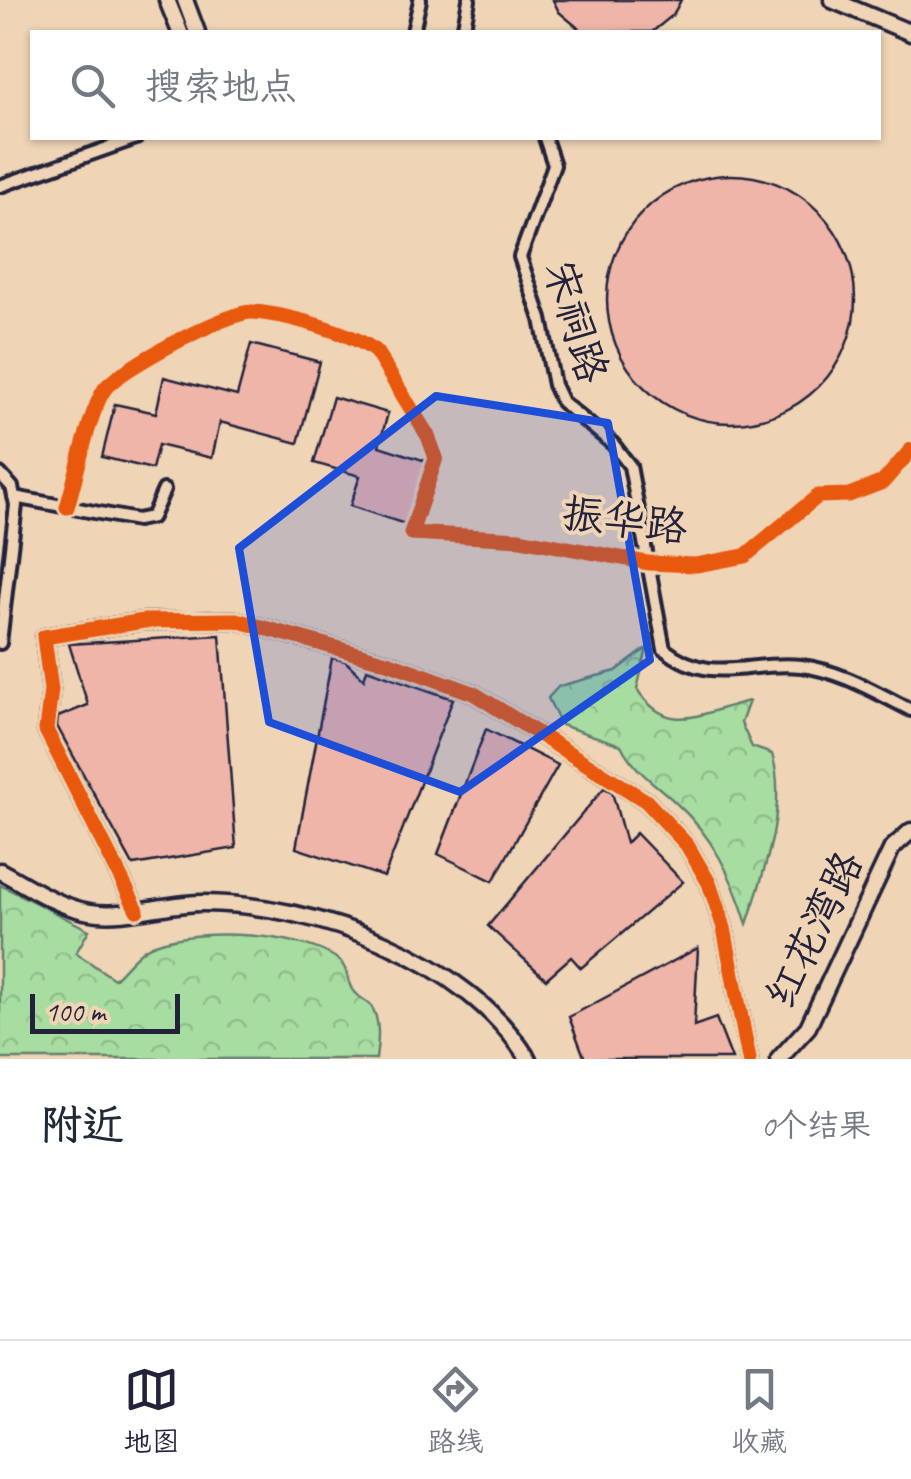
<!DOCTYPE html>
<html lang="zh">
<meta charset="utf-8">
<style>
body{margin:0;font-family:Caveat,"LXGW WenKai TC",sans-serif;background:#f2f2f3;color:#1f2937}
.scale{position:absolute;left:30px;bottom:25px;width:150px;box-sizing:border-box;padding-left:10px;border:5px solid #22223b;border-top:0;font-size:28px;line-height:35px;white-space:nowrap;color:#22223b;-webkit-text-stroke:8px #efd4b6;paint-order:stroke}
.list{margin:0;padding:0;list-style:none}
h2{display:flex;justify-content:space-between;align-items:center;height:130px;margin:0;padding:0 40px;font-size:42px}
h2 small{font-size:32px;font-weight:400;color:#747a83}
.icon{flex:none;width:55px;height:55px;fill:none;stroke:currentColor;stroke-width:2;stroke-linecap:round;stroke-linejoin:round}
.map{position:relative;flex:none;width:911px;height:1059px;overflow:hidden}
.search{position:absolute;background:#fff;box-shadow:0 2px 8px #0004;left:30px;right:30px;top:30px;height:110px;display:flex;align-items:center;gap:25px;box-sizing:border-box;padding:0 35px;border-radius:0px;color:#747a83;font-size:38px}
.sheet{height:280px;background:#fff}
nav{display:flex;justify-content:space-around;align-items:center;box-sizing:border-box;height:140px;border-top:2px solid #e0e1e3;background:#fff;font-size:28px;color:#747a83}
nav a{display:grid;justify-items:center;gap:5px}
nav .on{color:#22223b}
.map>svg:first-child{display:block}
.forest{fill:url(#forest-crowns);stroke:#64806e;stroke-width:2.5}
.building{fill:#eeb5a8;stroke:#22223b;stroke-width:2.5}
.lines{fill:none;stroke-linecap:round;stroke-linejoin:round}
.street-casing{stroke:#22223b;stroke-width:18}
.secondary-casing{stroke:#22223b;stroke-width:21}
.street{stroke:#efd4b6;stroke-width:10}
.secondary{stroke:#efd4b6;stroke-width:14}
.cycleway-casing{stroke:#efd4b6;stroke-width:21}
.cycleway{stroke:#e8590c;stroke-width:15}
.marked{fill:#1d4ed8;fill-opacity:0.2;stroke:#1d4ed8;stroke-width:8;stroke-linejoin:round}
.labels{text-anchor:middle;stroke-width:8;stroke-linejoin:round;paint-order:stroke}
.street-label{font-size:42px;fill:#22223b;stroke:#efd4b6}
</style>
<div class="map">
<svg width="911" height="1059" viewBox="0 0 911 1059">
<defs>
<pattern id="forest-crowns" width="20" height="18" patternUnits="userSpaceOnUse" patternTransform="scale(2.5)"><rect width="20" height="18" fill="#a7dda0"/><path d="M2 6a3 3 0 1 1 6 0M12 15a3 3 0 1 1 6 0" fill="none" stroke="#8fbd8b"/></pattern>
</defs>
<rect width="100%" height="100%" fill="#efd4b6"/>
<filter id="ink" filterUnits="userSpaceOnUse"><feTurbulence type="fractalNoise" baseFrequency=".01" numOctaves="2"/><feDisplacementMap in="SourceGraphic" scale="20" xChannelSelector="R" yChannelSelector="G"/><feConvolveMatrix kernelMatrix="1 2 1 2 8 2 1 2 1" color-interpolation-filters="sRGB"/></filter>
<g filter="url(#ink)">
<path class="forest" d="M647 648 637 689C669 738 700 712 749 701L741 723 752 747 772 754C788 807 764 872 747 924 732 876 713 836 675 802 655 783 634 771 621 745L561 725 548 698 559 686 616 671Z
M0 885 89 930 76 953 114 979C126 968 139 949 155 944 199 928 296 932 336 958 350 968 345 979 353 991 358 998 367 1000 371 1006 381 1020 378 1043 376 1059H0Z"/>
<path class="building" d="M553 0H681L673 15 652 32H583L559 12Z
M607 299a124 124 0 1 1 248 0a124 124 0 1 1-248 0Z
M251 344 320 362 298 443 220 422 212 458 158 445 152 469 102 457 115 404 156 413 164 377 237 396Z
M333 397 388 413 379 446 426 461 405 524 350 506 360 476 314 463Z
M220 635 236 848 133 865 57 726 58 717 88 705 69 644Z
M332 658 345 661 364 679 367 669 453 699 384 877 296 848Z
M486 729 558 765 493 881 438 854Z
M604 788 612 792 626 843 636 833 683 882 581 968 571 957 546 979 488 926Z
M698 948 694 1026 716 1018 732 1059H585L569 1017Z"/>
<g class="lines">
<defs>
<path id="street" d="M413 32 420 0
M463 32 469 0
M545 138 554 165 520 257 541 319 554 385 562 402 613 444 630 466 664 649C712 687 748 660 801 666 839 670 877 693 911 710
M0 186 136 138
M0 474 12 487 16 505 0 643
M14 497 137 520 152 517 164 490
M67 507C76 478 89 413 104 390 117 370 230 310 253 312 282 314 354 332 376 352L428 436 436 458 411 533 520 539 648 563 696 565 745 556 818 496 849 495 883 482 911 450"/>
<path id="secondary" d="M167 0 180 32
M185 0 197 32
M832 0 911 33
M0 871C28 886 58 907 90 912 126 918 166 903 203 903 316 904 466 958 528 1059
M137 910 46 730 51 690 44 637 144 621 236 620 390 663 473 693 646 801 687 845 709 883 724 928 749 1059
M779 1059 808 1027 892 848 911 831"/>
</defs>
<use href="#street" class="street-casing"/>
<use href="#secondary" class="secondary-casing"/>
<use href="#street" class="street"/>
<use href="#secondary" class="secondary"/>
<defs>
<path id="cycleway" d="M67 507C76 478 89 413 104 390 117 370 230 310 253 312 282 314 354 332 376 352L428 436 436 458 411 533 520 539 648 563 696 565 745 556 818 496 849 495 883 482 911 450
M137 910 46 730 51 690 44 637 144 621 236 620 390 663 473 693 646 801 687 845 709 883 724 928 749 1059"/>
</defs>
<use href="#cycleway" class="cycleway-casing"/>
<use href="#cycleway" class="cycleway"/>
</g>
</g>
<path class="marked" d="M436 396 608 423 650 660 460 792 269 722 239 548Z"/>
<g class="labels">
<g class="street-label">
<text transform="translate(577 321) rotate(73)" y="15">宋祠路</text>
<text transform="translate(625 519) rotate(7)" y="15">振华路</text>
<text transform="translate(813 929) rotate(-64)" y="15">红花湾路</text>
</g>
</g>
</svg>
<div class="scale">100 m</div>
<div class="search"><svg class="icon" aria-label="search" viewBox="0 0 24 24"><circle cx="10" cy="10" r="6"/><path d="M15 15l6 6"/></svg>搜索地点</div>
</div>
<section class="sheet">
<h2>附近<small>0个结果</small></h2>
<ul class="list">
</ul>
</section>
<nav>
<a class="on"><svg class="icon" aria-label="map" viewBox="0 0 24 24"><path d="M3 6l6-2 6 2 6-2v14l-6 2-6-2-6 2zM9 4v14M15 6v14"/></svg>地图</a>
<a><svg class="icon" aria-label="directions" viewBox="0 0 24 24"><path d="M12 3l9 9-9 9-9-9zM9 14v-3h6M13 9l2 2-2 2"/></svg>路线</a>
<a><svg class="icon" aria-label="saved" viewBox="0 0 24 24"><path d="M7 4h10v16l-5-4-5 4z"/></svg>收藏</a>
</nav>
